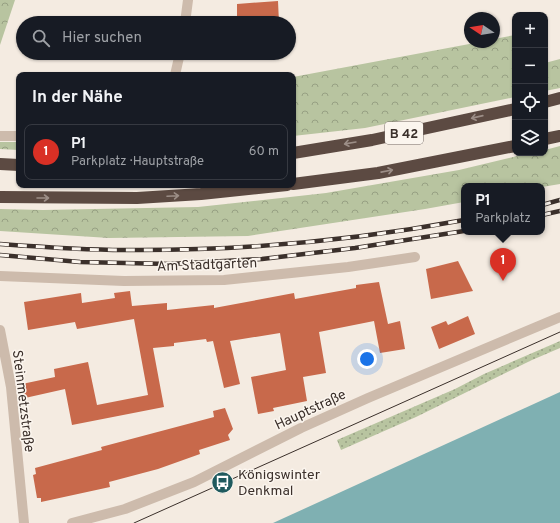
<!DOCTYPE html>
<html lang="de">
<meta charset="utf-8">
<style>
body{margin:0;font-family:Overpass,sans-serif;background:#242831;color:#f1f3f6}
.controls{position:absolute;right:12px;top:12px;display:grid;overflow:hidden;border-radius:8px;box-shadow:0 1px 3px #0004}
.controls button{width:36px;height:36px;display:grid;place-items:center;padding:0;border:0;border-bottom:1px solid #363941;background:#171b24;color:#f1f3f6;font:20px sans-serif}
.compass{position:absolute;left:464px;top:12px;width:36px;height:36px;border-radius:50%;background:#171b24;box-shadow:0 1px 3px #0004;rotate:282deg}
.you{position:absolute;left:367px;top:359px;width:14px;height:14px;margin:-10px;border:3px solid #fff;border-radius:50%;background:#1a73e8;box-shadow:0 0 0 6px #1a73e833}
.badge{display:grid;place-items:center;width:26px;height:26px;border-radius:50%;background:#d93025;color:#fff;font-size:13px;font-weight:700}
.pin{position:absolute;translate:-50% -33px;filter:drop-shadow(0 1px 2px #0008)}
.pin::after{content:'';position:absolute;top:21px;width:14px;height:12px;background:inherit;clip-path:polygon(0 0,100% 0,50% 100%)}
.popup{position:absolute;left:461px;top:183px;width:84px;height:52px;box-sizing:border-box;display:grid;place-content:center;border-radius:8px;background:#171b24;filter:drop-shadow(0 1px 3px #0005);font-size:13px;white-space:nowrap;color:#9ea1a6}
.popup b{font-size:15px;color:#f1f3f6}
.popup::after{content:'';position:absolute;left:50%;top:100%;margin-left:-8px;border:8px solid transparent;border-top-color:#171b24}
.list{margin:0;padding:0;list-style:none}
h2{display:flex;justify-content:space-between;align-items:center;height:52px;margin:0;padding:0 16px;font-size:17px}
h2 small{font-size:13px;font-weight:400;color:#9ea1a6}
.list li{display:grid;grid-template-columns:26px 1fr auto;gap:12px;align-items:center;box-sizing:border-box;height:56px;margin:0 8px 8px;padding:0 8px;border:1px solid #363941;border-radius:8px}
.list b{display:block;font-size:15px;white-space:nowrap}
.list p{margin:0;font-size:13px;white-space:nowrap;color:#9ea1a6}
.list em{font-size:13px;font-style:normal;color:#9ea1a6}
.icon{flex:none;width:22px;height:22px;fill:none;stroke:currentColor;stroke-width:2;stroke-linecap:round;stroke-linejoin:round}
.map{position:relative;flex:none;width:560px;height:523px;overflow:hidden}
.search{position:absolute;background:#171b24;box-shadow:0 1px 3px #0004;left:16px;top:16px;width:280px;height:44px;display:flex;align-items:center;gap:10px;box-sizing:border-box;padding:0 14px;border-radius:22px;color:#9ea1a6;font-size:15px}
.panel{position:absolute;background:#171b24;box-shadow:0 1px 3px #0004;left:16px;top:72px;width:280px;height:116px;border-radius:8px}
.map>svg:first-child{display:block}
.grass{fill:url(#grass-dots)}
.forest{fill:url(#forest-crowns)}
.water{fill:#7fb0b2}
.building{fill:#c8694b}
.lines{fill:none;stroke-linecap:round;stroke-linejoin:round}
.minor{stroke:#cdbbac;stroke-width:10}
.highway{stroke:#5c4a42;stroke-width:12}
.tram{stroke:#3b302b;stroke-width:1}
.rail-casing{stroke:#3b302b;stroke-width:4.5}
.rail{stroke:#fbf5ee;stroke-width:3;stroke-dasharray:9;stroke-linecap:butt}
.oneway{stroke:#9c8e87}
.labels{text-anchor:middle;stroke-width:3;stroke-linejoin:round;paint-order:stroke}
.shield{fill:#fbf5ee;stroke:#756b66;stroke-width:1}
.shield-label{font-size:13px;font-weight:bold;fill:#3b302b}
.street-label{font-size:14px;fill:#3b302b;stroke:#fbf5ee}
.poi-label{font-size:14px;fill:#3b302b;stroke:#fbf5ee;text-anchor:start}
</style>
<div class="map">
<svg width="560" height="523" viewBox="0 0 560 523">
<defs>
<pattern id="grass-dots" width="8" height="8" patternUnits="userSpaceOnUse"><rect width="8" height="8" fill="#b8c4a0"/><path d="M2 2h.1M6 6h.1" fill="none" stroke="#97a083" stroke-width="1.8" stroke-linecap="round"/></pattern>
<pattern id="forest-crowns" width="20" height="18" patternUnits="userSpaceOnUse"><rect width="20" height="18" fill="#b8c4a0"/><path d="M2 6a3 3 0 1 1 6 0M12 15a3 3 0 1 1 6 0" fill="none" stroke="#97a083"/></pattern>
</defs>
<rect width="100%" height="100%" fill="#f4ebe1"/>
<path class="grass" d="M560 341V348L532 360 416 417 341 450 337 440 455 389 484 374Z"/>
<path class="forest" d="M0 0H15L0 45Z
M515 35V97L365 128 293 136V77L480 42H494V39Z
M560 59V88L545 91V63Z
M0 142H19V150L0 149Z
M560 146V184L542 187 464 186V202L425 209 248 236 109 238 0 231V209L43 210 198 207 326 193 459 170 530 153H545V150Z"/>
<path class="water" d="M560 392V523H273Z"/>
<path class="building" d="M278 1 279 23H237V4Z
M458 261 473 291 431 299 426 269Z
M379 282 388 324 400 321 405 349 380 353 374 321 319 332 326 373 303 377 307 401 273 408 274 411 258 414 251 377 286 370 280 333 230 341 240 384 224 388 213 341 207 342 206 339 174 343V346L153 348 164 407 72 425 65 389 25 398 22 384 55 377 54 369 88 362 97 405 148 395 134 319 77 329 75 322 28 330 24 302 81 293 82 303 115 298 114 293 130 291 132 306 167 303V310L214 305V308L294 293 295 299 356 288V285Z
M468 316 475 334 439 349 431 327 446 321 448 325Z
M225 408 233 429 228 435 230 440 199 450 200 454 158 469 109 482 110 487 41 502V498H37L33 475 36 474 35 468 102 450 101 447 214 417 213 411Z"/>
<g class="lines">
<path class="minor" d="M185 23 188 0
M175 75 180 53
M0 136H19
M0 276 124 281 224 280 348 267 415 257
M0 330 11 387 24 523
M72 523 125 509 194 482 301 428 368 398 560 317"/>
<path class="highway" d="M545 102 560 98
M545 139 560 136
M293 153 372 140 515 109
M0 164 19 165
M293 184 378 173 515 146
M0 197 137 198 201 194 287 185"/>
<path class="tram" d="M134 523 560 332"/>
<defs>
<path id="rail" d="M542 205 560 200
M542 215 560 211
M0 244C41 247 83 250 124 250 238 251 352 241 464 220
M0 255 80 262 170 264 262 259 355 248 464 231"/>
</defs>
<use href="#rail" class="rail-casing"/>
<use href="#rail" class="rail"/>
</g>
<defs><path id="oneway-shaft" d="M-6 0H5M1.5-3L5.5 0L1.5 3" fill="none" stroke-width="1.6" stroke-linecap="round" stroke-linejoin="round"/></defs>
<g class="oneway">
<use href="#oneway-shaft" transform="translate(477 117) rotate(167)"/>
<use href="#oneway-shaft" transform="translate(350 143) rotate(170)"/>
<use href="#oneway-shaft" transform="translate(387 171) rotate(-11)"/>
<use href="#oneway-shaft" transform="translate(173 196) rotate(-3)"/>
<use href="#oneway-shaft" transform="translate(43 198)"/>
</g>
<defs>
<symbol id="bus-disc" viewBox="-11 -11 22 22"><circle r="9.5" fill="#1f5a5e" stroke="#fbf5ee"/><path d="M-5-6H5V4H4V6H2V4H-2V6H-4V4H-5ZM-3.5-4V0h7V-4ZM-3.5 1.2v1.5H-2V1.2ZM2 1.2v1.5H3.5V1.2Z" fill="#fff"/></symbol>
</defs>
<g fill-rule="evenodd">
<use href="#bus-disc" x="210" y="470" width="25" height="25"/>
</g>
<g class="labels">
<rect class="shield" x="385" y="122" width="38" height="22" rx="3"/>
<g class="shield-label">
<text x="404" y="138">B 42</text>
</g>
<g class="street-label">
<text transform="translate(207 264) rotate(-2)" y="5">Am Stadtgarten</text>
<text transform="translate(24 401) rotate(83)" y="5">Steinmetzstraße</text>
<text transform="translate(310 409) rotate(-25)" y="5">Hauptstraße</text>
</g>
<g class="poi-label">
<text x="238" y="479">Königswinter<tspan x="238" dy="16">Denkmal</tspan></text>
</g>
</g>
</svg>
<div class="controls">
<button>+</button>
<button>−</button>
<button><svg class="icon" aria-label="locate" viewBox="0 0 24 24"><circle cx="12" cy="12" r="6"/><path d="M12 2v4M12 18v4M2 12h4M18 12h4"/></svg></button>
<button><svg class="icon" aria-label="layers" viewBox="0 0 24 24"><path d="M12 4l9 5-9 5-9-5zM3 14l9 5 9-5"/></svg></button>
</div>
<svg class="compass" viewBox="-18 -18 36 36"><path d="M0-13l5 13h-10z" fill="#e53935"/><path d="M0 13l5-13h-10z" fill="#9ea1a6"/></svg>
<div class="you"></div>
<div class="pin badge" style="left:503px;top:281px">1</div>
<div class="popup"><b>P1</b>Parkplatz</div>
<div class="search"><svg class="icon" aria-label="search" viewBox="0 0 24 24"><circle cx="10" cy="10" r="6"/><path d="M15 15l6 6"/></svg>Hier suchen</div>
<section class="panel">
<h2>In der Nähe<small></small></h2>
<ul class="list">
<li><span class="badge">1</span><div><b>P1</b><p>Parkplatz · Hauptstraße</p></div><em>60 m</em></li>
</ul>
</section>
</div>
